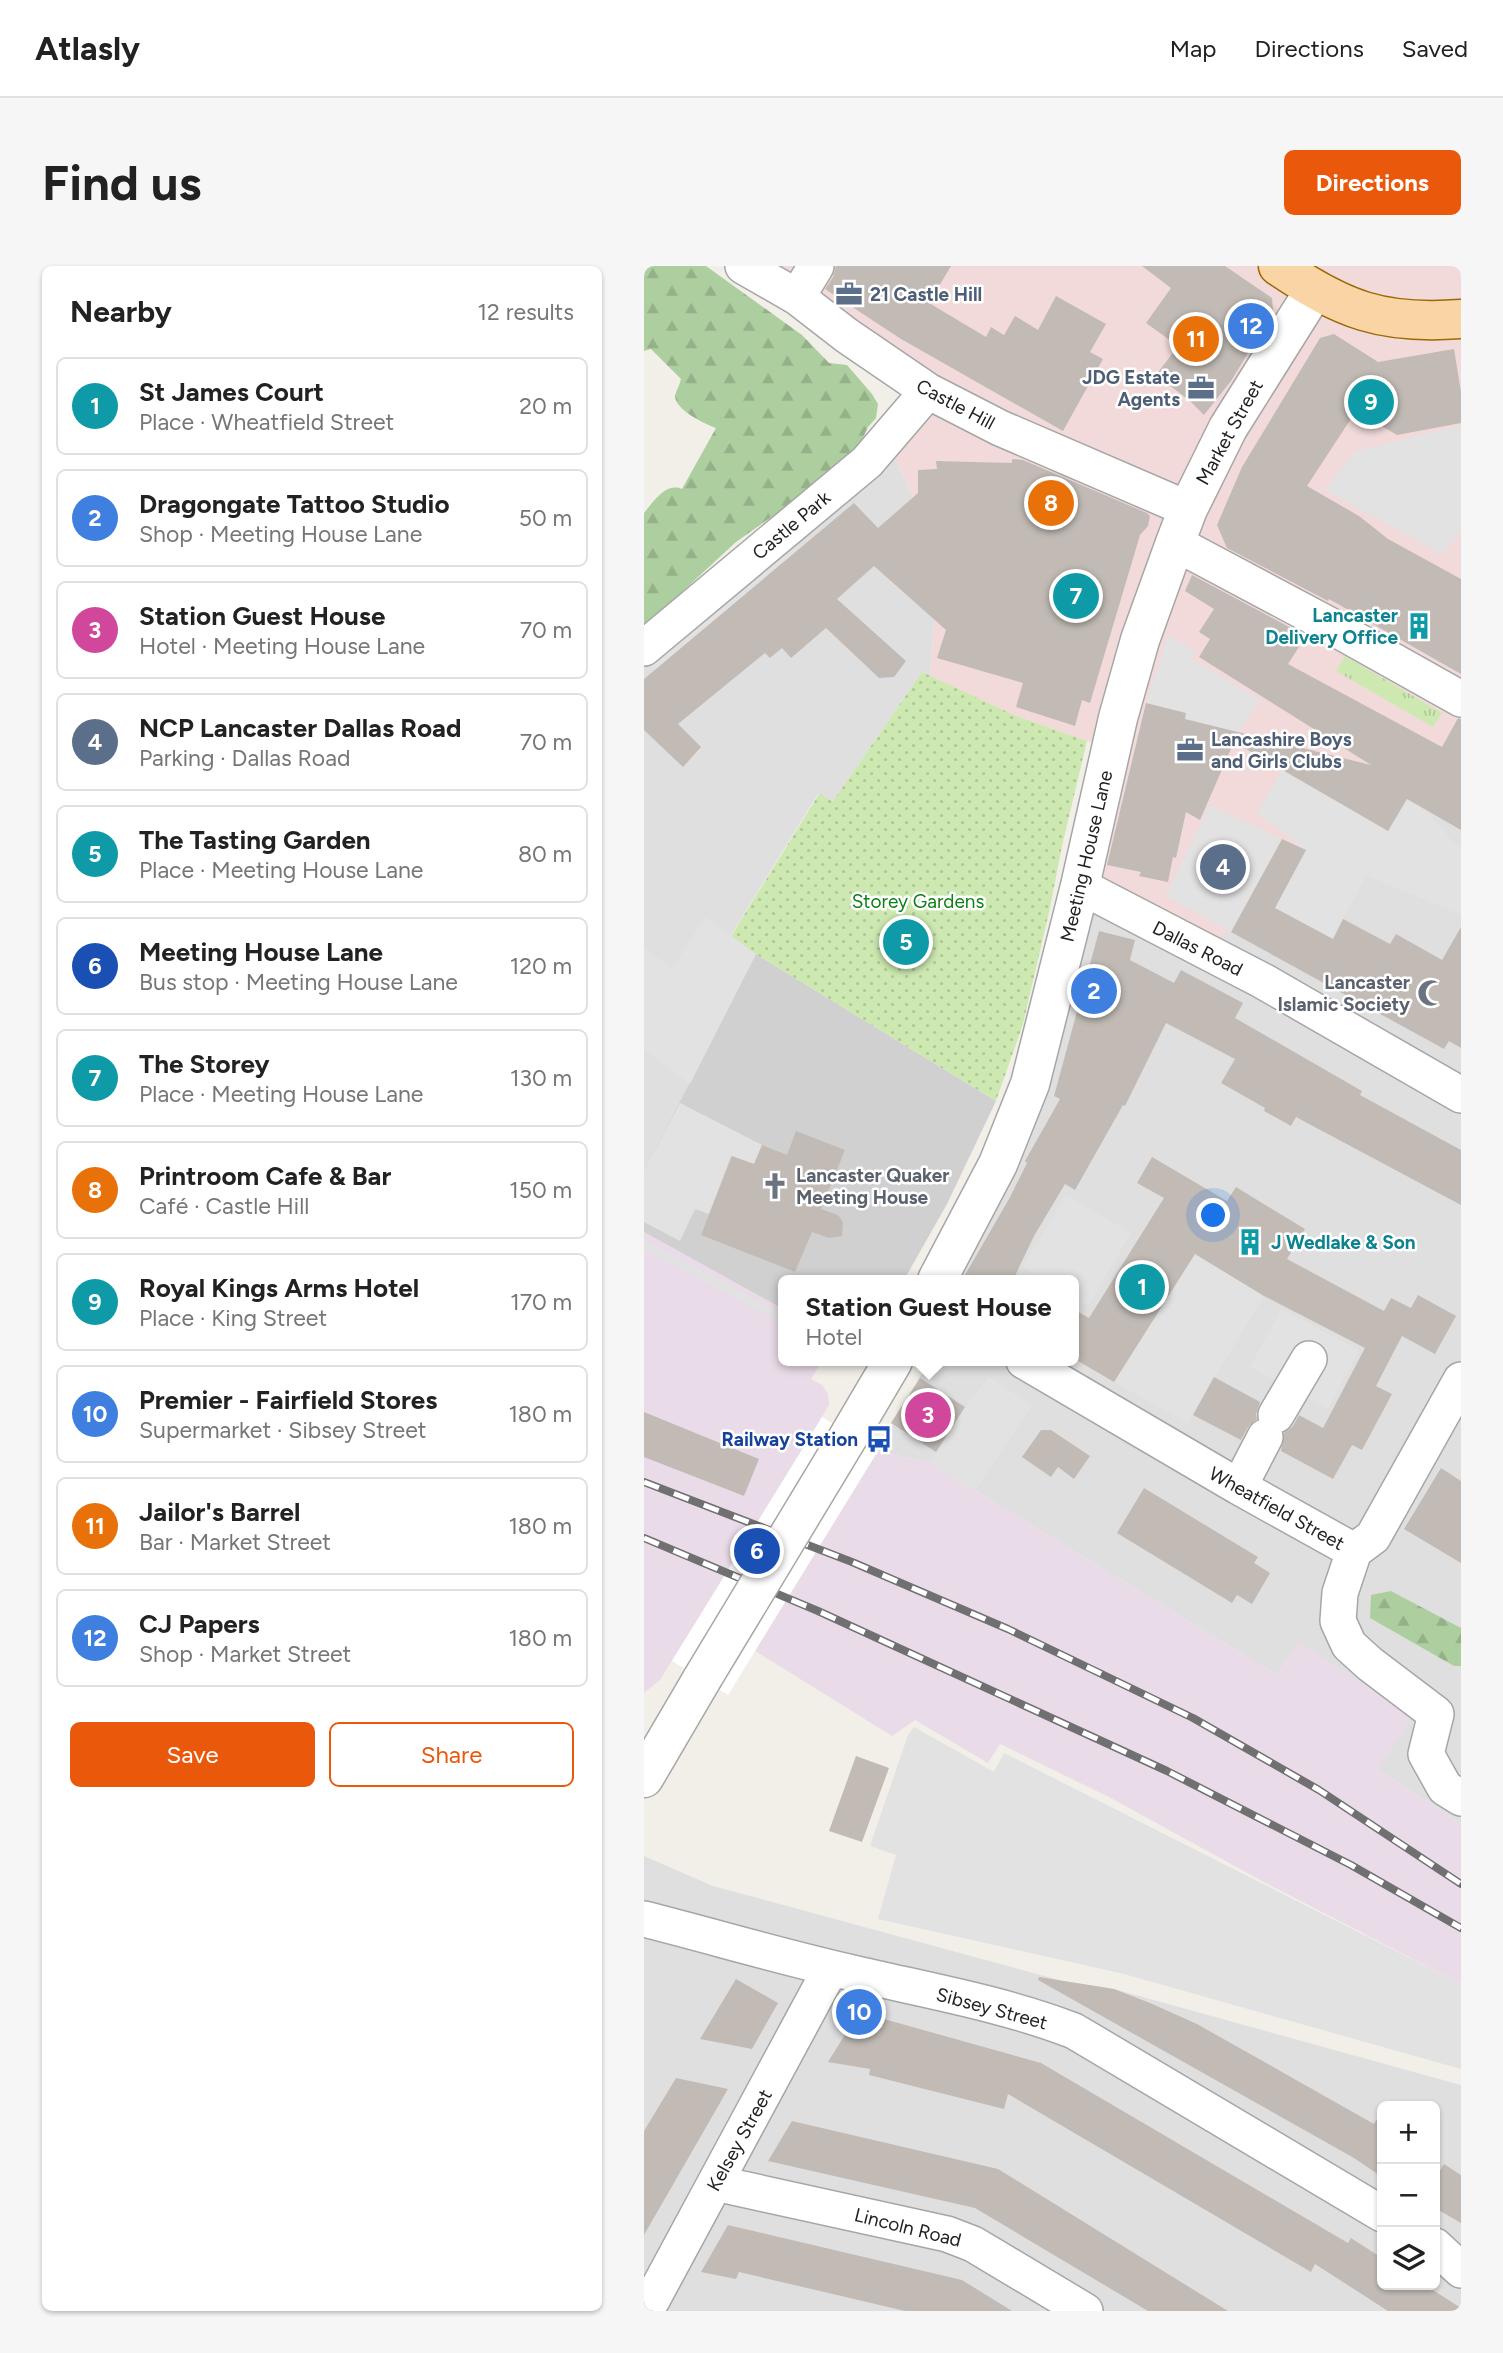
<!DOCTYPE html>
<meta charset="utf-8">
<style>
body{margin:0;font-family:Figtree,sans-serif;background:#f6f6f6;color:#222}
.controls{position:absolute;right:21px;bottom:21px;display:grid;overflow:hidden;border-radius:10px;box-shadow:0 2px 5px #0004}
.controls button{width:63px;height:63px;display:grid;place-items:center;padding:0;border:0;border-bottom:2px solid #e0e0e0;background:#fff;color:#222;font:35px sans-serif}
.you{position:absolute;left:570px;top:950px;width:24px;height:24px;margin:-18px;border:5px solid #fff;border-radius:50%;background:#1a73e8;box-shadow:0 0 0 10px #1a73e833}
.badge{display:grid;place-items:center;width:46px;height:46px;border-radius:50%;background:#ea580c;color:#fff;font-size:23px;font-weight:700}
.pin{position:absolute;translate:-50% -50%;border:4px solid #fff;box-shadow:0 2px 7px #0006}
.popup{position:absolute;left:134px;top:1009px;width:301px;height:91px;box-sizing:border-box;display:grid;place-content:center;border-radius:10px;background:#fff;filter:drop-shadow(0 2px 5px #0005);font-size:23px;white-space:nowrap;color:#767676}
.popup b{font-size:26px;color:#222}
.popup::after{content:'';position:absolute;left:50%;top:100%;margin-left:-14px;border:14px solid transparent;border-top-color:#fff}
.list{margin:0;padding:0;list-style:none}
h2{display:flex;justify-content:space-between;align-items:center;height:91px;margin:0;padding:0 28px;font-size:30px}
h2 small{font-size:23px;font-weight:400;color:#767676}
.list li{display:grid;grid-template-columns:46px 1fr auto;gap:21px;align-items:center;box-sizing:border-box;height:98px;margin:0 14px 14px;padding:0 14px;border:2px solid #e0e0e0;border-radius:10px}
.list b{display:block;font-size:26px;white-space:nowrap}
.list p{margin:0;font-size:23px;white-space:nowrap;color:#767676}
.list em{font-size:23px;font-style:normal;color:#767676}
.actions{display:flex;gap:14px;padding:21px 28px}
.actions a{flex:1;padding:16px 0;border:2px solid #ea580c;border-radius:10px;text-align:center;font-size:24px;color:#ea580c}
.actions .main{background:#ea580c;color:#fff}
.icon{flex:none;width:38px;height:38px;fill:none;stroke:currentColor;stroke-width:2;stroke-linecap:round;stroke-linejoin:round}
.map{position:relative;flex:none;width:817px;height:2045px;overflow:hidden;border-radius:10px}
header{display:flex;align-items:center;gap:42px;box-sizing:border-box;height:98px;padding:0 35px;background:#fff;border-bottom:2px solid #e0e0e0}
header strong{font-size:33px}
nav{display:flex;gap:38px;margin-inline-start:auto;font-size:24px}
.intro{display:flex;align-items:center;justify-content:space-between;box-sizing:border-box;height:168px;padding:0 42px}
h1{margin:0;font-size:49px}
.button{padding:18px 32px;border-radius:10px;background:#ea580c;color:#fff;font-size:24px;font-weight:700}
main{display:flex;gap:42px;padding:0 42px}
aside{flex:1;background:#fff;border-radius:10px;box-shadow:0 2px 5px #0004}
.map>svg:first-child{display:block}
.residential{fill:#e0dfdf;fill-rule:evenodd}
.commercial{fill:#f1dad9}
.industrial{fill:#eadbe8}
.religious{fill:#d0d0d0}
.grass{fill:url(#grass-tufts)}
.forest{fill:url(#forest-firs)}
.garden{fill:url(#garden-dots)}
.parking{fill:#e2e2e2}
.pier{fill:#fff}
.building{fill:#c2bbb5}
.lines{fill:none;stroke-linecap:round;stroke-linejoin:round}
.minor-casing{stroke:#a6a6a6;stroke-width:38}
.tertiary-casing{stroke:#a6a6a6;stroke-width:41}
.primary-casing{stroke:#9b6904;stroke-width:41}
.minor{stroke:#fff;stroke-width:35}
.tertiary{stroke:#fff;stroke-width:38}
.primary{stroke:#f9d5a6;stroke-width:38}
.rail-casing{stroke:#707070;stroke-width:8}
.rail{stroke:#fff;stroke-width:5;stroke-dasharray:16;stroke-linecap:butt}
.tertiary-bridge-casing{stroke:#a6a6a6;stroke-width:41;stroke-linecap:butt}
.tertiary-bridge{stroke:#fff;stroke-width:38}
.labels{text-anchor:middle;stroke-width:5;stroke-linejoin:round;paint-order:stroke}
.service-label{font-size:19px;font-weight:bold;fill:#4e5e75;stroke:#fff;text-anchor:start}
.street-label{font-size:19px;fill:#222;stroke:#fff}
.culture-label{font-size:19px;font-weight:bold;fill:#0d838f;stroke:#fff;text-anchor:end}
.park-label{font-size:19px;fill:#0f8018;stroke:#fff}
.worship-label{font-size:19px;font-weight:bold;fill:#5b616d;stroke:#fff;text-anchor:end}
.transit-label{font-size:19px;font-weight:bold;fill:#164399;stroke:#fff;text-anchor:end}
</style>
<header>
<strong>Atlasly</strong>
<nav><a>Map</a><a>Directions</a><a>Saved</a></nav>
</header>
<div class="intro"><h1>Find us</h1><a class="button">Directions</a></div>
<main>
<aside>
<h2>Nearby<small>12 results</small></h2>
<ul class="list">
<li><span class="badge" style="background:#0f9aa8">1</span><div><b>St James Court</b><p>Place · Wheatfield Street</p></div><em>20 m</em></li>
<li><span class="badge" style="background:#3f7fe0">2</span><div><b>Dragongate Tattoo Studio</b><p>Shop · Meeting House Lane</p></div><em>50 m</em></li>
<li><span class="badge" style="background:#d1479c">3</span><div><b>Station Guest House</b><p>Hotel · Meeting House Lane</p></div><em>70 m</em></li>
<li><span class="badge" style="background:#5c6f8a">4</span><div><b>NCP Lancaster Dallas Road</b><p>Parking · Dallas Road</p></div><em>70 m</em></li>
<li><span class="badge" style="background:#0f9aa8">5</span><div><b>The Tasting Garden</b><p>Place · Meeting House Lane</p></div><em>80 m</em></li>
<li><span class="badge" style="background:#1a4fb4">6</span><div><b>Meeting House Lane</b><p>Bus stop · Meeting House Lane</p></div><em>120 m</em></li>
<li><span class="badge" style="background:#0f9aa8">7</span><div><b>The Storey</b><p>Place · Meeting House Lane</p></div><em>130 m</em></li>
<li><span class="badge" style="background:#e8710a">8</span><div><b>Printroom Cafe &amp; Bar</b><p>Café · Castle Hill</p></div><em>150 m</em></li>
<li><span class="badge" style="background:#0f9aa8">9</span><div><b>Royal Kings Arms Hotel</b><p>Place · King Street</p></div><em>170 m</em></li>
<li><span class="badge" style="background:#3f7fe0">10</span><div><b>Premier - Fairfield Stores</b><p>Supermarket · Sibsey Street</p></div><em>180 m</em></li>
<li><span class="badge" style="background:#e8710a">11</span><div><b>Jailor's Barrel</b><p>Bar · Market Street</p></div><em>180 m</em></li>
<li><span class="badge" style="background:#3f7fe0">12</span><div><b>CJ Papers</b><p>Shop · Market Street</p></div><em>180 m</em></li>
</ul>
<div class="actions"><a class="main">Save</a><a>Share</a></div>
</aside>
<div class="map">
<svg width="817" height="2045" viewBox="0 0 817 2045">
<defs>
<pattern id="grass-tufts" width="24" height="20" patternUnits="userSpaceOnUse" patternTransform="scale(1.75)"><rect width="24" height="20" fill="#cde9b1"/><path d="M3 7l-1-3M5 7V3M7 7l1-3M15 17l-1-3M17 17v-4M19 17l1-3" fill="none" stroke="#b0c898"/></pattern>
<pattern id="forest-firs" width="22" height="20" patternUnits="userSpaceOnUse" patternTransform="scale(1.75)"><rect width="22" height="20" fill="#adcf9f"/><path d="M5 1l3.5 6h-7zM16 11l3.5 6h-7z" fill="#95b189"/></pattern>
<pattern id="garden-dots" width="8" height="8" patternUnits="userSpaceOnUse" patternTransform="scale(1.75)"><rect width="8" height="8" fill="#cde9b1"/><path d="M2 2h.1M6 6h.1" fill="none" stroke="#b0c898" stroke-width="1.8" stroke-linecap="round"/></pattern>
</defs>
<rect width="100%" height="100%" fill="#f2efe9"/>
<path class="residential" d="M249 189 274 240 298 250 286 410 278 406 189 535 174 528 87 669 112 688 0 905V392Z
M817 493V1557L733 1503 769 1449 654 1377 633 1409 286 1197 234 1185 247 1157 286 1095H429V1014H313L453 610 587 666 638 573 747 619Z
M0 1590 69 1620 419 1715 470 1723 817 1819V2045H0ZM738 1840H791V2019H738Z"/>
<path class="commercial" d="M119 0H817V493L747 619 638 573 587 666 570 673 453 610 480 482 443 475 370 449 286 410 298 250 274 240 249 189 300 118Z"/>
<path class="industrial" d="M0 966 139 1043V1095H178L167 1113 178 1119 184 1128 185 1139 178 1151 233 1185 286 1197 633 1409 654 1377 770 1449 733 1503 817 1557V1718L618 1615 465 1531 356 1478 344 1497 271 1454 248 1470 111 1385 50 1359 16 1414 0 1427Z"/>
<path class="religious" d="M112 688 352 835 303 938 260 1014H139V1043L0 966V905Z"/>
<path class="grass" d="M701 390 798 447 789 461 692 405Z"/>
<path class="forest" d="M0 0H62L158 69 185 97 203 99 228 128 234 138 232 152 224 161 209 193 92 276 0 361V247C10 235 22 216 38 223L72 162C61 158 31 144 31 130 32 124 36 119 37 113L7 83 0 85Z
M747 1325 817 1362V1400H810L726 1352 727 1329Z"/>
<path class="garden" d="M278 406 370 449 443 475 418 580 406 642 379 758 352 835 112 688 87 670 175 528 189 535Z"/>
<path class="parking" d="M817 159V268L797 288 681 224 710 186Z
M143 274 153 286 12 404 5 396Z
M524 369 551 385 548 393 616 434 594 466 539 462 542 447 502 437Z
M638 504 744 565 763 533 783 545 809 576 817 581V649L722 609 689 673 631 642 662 584 613 547Z
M565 539 638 573 587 666 522 630Z
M61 651 112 688 46 818 0 783V681L28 703Z
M36 837 118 879 110 898 87 890 65 948 51 943 36 975 0 956V905Z
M422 929 487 967 444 1040 429 1031V1014H400L379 1001Z
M0 974 139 1048V1057L0 983Z
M551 988 620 1030 543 1157 470 1116Z
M637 1043 715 1084 684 1143 606 1101Z
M345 1111 388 1139 330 1226 286 1197 321 1141Z
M270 1461 350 1506 360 1487 817 1718V1803L480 1708 234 1653 252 1589 226 1580 264 1469Z"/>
<path class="pier" d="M178 1151 234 1185 84 1429 28 1395Z"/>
<path class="building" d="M192 0H307L285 37 342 71 347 61 360 69 371 50 394 64 412 30 462 58 446 86 459 93 419 165 257 73 181 23 189 11Z
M498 0H581L628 32 629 44 621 59 587 115 560 149 546 135 512 109 534 80 502 57 527 22Z
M690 68 734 96 810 83 817 126V157L753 169 712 145 663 220 715 250 744 273 817 313V408L685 333 684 335 583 282 573 259 598 201 676 72Z
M368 193 379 194 503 247 506 250 504 260 496 269 446 437 438 434 431 460 372 441 379 417 293 392 302 364 230 300 193 333 262 395 250 411 235 412 182 362 147 392 138 382 126 392 121 387 34 458 57 481 39 501 0 464V413L210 237 234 262 274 227V204L293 203 292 195 368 197Z
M548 309 662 370 644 398 798 481 814 452 817 453V564L763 533 744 565 590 476 556 554 542 546 532 592 529 591 524 616 495 610 497 606 463 599 502 437 542 447 541 453 727 499 555 391 566 373 555 366 570 343 541 325Z
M638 573 662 584 631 642 689 673 699 653 746 678 752 668 798 694 817 661V782L805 775 800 783 587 666Z
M455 665 491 674 486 694 530 717 537 704 599 737 591 752 718 825 716 829 817 884V939L652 851 647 860 620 845 621 842 577 817 591 793 522 757 481 840 479 839 431 924 421 918 390 970 369 1014H318L365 933 383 897 381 895 416 833 410 830Z
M152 865 201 884 177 943 194 949 199 956 198 970 185 972 168 966 151 1006 57 969 88 890 110 898 118 879 143 889Z
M508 891 583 935 592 921 661 963 643 993 740 1045 747 1032 767 1042 774 1029 812 1050 791 1088 758 1070 732 1120 748 1128 718 1184 708 1179 689 1213 637 1185 640 1167 649 1160 655 1149 679 1162 721 1082 620 1030 551 988 470 1116 429 1092V1043L445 1052 520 932 493 917Z
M570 1111 616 1136 612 1148 613 1153 604 1161 597 1174 549 1149Z
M276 1112 321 1141 292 1186 247 1157Z
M0 1146 115 1193 100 1230 0 1191Z
M397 1164H407L446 1190 430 1213 414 1201 407 1211 378 1191Z
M797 1202 817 1215V1297L760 1263Z
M500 1222 614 1291 610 1297 626 1307 608 1338 593 1329 588 1337 473 1267Z
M212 1490 245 1502 218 1576 185 1565Z
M395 1711 470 1723 506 1737 553 1758 730 1858 738 1845V1911L710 1892 394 1714Z
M92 1713 134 1737 108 1783 56 1773Z
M215 1746 397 1797 704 1977 707 1972 738 1992V2019H781L817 2042V2045H744L671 1998 667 2006 364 1828 360 1843 225 1809 226 1803 184 1796Z
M32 1812 84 1823 0 1969V1865Z
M148 1855 354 1903 584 2045H504L331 1942 124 1895Z
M800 1898 817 1909V1957L791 1942V1913Z
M84 1959 318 2014 368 2045H261L95 2006 92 2013 57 2006Z"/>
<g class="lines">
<defs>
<path id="minor" d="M99 0 153 31 202 69 284 125 356 162 544 243
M153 31 172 0
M531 277 685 359 817 433
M0 382 223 196 284 125
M436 620 619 715 817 829
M380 1095 595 1221 710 1285 729 1271 817 1114
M632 1149 665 1093
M595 1221 621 1171
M710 1285 696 1327 694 1355 705 1379 726 1398 792 1448 782 1488 801 1522 817 1532
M0 1653C71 1671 141 1692 213 1708 286 1725 360 1738 430 1765L738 1948
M71 1917 303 1968 329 1978 441 2045
M791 1980 817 2004
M2 2045 187 1702"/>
<path id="tertiary" d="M293 1014 354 898 386 818 436 620 474 452 496 374 531 277 544 243 584 162 670 25
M206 1168 249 1095
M0 1512 58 1413"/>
<path id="primary" d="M634 0C699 44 738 59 817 53"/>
</defs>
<use href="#minor" class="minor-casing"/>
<use href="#tertiary" class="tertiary-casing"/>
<use href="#primary" class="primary-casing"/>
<use href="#minor" class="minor"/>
<use href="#tertiary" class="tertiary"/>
<use href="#primary" class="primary"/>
<defs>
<path id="rail" d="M0 1216 208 1296 364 1363 549 1452 675 1524 817 1618
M0 1272 174 1345 523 1505 707 1599 817 1662"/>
</defs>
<use href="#rail" class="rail-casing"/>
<use href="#rail" class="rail"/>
<defs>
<path id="tertiary-bridge" d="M58 1413 206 1168"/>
</defs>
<use href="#tertiary-bridge" class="tertiary-bridge-casing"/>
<use href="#tertiary-bridge" class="tertiary-bridge"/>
</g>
<defs>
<symbol id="office-bare" viewBox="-9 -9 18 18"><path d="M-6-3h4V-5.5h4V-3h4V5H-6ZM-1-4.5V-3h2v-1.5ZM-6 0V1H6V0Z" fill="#5c6f8a" stroke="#fff" stroke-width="2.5" paint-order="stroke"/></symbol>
<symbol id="building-bare" viewBox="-9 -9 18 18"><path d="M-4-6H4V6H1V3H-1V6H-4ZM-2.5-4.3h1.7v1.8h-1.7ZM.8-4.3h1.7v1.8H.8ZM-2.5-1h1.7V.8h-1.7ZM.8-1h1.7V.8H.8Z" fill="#0f9aa8" stroke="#fff" stroke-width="2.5" paint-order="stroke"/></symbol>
<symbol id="mosque-bare" viewBox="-9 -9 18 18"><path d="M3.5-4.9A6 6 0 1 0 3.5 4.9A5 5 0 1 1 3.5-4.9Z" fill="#6b7280" stroke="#fff" stroke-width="2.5" paint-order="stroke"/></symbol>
<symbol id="church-bare" viewBox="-9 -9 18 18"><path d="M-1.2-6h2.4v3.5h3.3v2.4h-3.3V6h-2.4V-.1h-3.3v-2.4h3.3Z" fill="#6b7280" stroke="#fff" stroke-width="2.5" paint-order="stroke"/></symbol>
<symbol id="bus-bare" viewBox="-9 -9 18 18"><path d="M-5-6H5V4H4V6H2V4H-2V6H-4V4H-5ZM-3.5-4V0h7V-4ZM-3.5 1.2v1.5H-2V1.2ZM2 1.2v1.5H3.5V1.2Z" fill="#1a4fb4" stroke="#fff" stroke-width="2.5" paint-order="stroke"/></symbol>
</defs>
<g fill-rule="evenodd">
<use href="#office-bare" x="186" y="9" width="38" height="38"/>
<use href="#office-bare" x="538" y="103" width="38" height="38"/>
<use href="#building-bare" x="756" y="341" width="38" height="38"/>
<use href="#office-bare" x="527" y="465" width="38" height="38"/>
<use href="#mosque-bare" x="768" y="708" width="38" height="38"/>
<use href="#church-bare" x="112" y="901" width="38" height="38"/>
<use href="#building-bare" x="587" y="957" width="38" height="38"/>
<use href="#bus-bare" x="216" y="1154" width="38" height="38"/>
</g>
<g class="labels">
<g class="service-label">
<text x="226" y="35">21 Castle Hill</text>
<text x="536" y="118" text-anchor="end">JDG Estate<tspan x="536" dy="22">Agents</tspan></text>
<text x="567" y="480">Lancashire Boys<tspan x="567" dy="22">and Girls Clubs</tspan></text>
</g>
<g class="street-label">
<text transform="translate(312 138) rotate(28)" y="7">Castle Hill</text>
<text transform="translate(585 166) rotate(-61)" y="7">Market Street</text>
<text transform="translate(147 259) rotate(-40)" y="7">Castle Park</text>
<text transform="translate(442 590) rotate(-77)" y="7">Meeting House Lane</text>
<text transform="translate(554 682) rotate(27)" y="7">Dallas Road</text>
<text transform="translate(633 1242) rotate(29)" y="7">Wheatfield Street</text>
<text transform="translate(348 1742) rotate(15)" y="7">Sibsey Street</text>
<text transform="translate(95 1874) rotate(-61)" y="7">Kelsey Street</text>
<text transform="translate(264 1961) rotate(14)" y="7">Lincoln Road</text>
</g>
<g class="culture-label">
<text x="754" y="356">Lancaster<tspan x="754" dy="22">Delivery Office</tspan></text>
<text x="627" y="983" text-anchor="start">J Wedlake &amp; Son</text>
</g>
<g class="park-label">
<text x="274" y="642">Storey Gardens</text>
</g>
<g class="worship-label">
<text x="766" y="723">Lancaster<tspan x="766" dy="22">Islamic Society</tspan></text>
<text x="152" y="916" text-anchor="start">Lancaster Quaker<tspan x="152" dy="22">Meeting House</tspan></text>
</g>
<g class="transit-label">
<text x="214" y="1180">Railway Station</text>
</g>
</g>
</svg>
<div class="controls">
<button>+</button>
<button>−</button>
<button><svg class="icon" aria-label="layers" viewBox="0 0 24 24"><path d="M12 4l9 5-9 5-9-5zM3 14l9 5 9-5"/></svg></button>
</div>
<div class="you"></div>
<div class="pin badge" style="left:498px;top:1021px;background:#0f9aa8">1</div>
<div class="pin badge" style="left:450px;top:725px;background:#3f7fe0">2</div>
<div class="pin badge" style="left:284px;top:1149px;background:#d1479c">3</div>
<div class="popup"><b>Station Guest House</b>Hotel</div>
<div class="pin badge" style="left:579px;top:601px;background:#5c6f8a">4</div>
<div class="pin badge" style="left:262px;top:676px;background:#0f9aa8">5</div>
<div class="pin badge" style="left:113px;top:1285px;background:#1a4fb4">6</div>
<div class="pin badge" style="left:432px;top:330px;background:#0f9aa8">7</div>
<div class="pin badge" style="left:407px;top:237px;background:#e8710a">8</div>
<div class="pin badge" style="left:727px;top:136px;background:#0f9aa8">9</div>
<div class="pin badge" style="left:215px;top:1746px;background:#3f7fe0">10</div>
<div class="pin badge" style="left:552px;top:73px;background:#e8710a">11</div>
<div class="pin badge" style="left:607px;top:60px;background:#3f7fe0">12</div>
</div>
</main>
